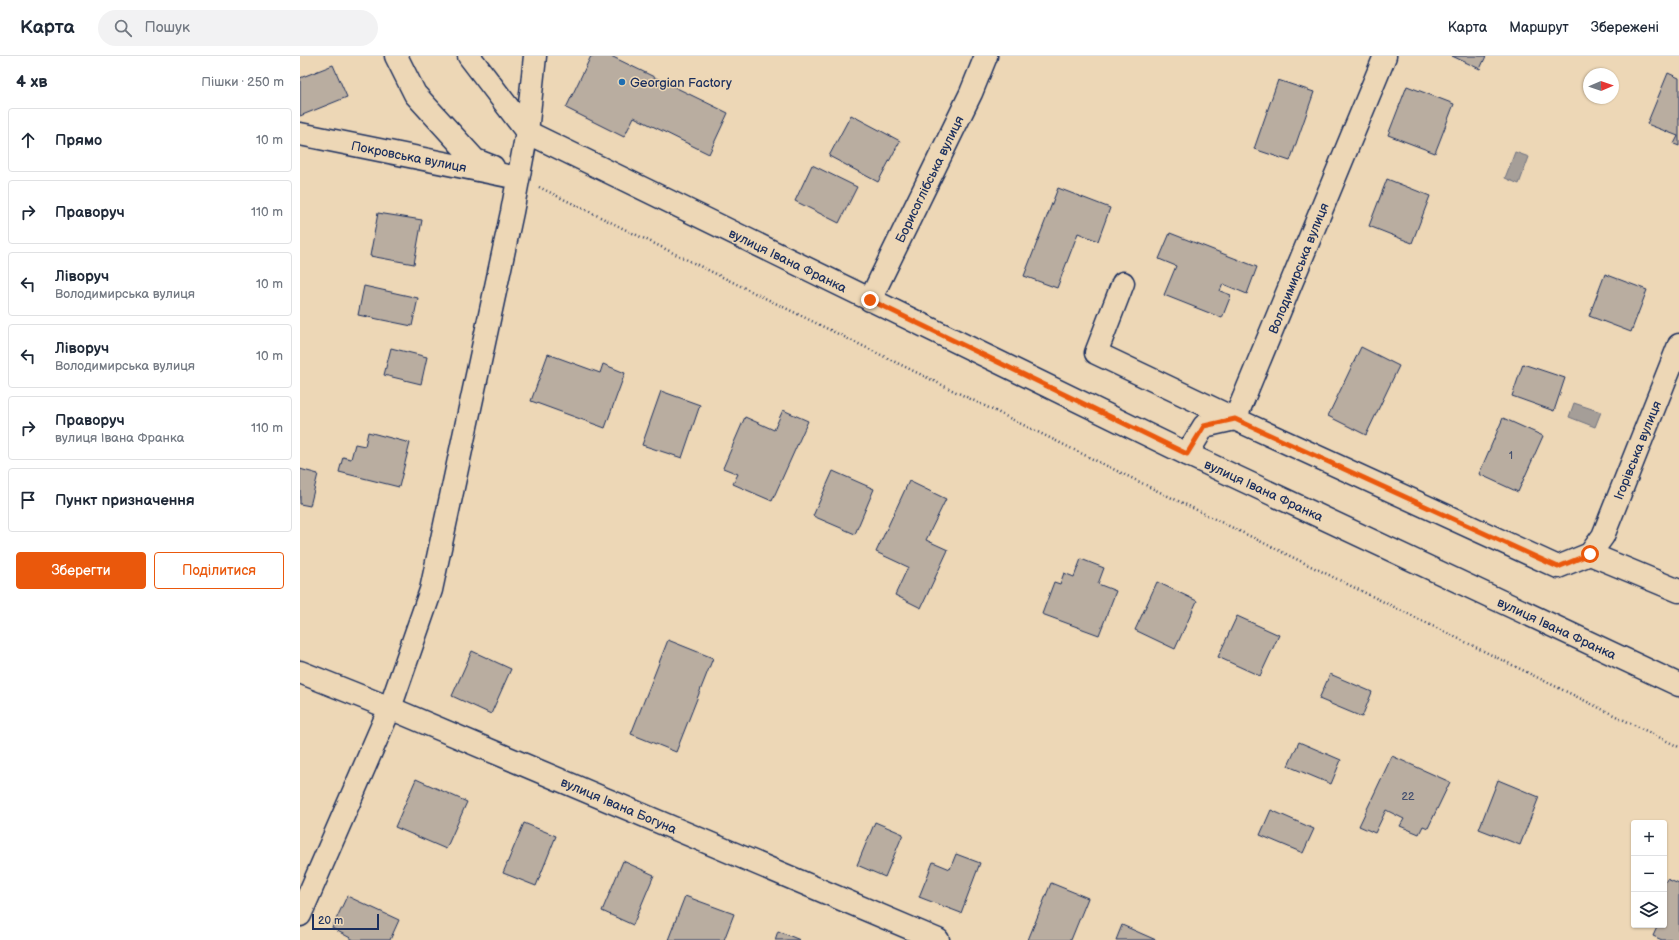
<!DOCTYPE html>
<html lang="uk">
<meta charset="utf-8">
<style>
body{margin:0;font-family:"Balsamiq Sans",sans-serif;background:#f2f2f3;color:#1f2937}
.controls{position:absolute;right:12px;bottom:12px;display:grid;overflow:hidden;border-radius:4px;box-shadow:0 1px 3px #0004}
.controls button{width:36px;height:36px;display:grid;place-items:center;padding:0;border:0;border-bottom:1px solid #e0e1e3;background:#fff;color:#1f2937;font:20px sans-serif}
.compass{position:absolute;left:1283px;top:12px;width:36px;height:36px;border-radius:50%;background:#fff;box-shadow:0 1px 3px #0004;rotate:88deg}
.scale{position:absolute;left:12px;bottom:10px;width:67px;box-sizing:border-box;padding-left:4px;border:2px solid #1b2f5e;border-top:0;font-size:11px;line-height:14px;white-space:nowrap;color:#1b2f5e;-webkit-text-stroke:3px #edd7b6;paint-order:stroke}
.stop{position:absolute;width:12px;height:12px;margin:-9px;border:3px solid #ea580c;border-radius:50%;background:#fff}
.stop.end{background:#ea580c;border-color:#fff;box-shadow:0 1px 4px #0008}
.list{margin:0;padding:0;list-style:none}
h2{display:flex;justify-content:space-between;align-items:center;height:52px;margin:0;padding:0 16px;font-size:17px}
h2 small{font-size:13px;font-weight:400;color:#747a83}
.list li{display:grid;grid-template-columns:26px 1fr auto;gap:12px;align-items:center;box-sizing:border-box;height:64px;margin:0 8px 8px;padding:0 8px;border:1px solid #e0e1e3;border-radius:4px}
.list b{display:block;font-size:15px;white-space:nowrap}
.list p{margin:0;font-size:13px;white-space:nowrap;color:#747a83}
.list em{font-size:13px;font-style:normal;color:#747a83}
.actions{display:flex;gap:8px;padding:12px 16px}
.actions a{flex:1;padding:9px 0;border:1px solid #ea580c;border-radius:4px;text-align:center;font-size:14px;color:#ea580c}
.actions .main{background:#ea580c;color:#fff}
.icon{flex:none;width:22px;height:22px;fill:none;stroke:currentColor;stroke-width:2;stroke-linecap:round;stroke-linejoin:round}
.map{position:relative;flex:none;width:1379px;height:884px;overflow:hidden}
header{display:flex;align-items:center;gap:24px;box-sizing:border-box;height:56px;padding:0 20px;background:#fff;border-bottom:1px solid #e0e1e3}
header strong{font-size:19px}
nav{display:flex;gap:22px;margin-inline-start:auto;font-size:14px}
.search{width:280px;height:36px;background:#f2f2f3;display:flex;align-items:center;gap:10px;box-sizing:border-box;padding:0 14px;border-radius:22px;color:#747a83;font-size:15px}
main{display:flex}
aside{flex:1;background:#fff}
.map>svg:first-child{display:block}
.water{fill:#a59e98;stroke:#6e7281}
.building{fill:#b9ada0;stroke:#1b2f5e}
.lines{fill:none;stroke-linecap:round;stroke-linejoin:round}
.street-casing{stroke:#1b2f5e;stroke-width:25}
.secondary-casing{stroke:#1b2f5e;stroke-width:25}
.path{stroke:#1b2f5e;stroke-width:2.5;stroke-dasharray:1 3;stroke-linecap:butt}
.street{stroke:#edd7b6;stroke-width:22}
.secondary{stroke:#edd7b6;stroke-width:22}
.route{stroke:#ea580c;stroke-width:5}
.poi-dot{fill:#1f6fb2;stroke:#edd7b6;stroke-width:1.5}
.labels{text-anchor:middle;stroke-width:3;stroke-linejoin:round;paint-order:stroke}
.number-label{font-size:11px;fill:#424e6e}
.poi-label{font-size:13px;fill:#1b2f5e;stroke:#edd7b6;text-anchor:start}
.street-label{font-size:13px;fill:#1b2f5e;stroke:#edd7b6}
</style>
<header>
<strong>Карта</strong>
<div class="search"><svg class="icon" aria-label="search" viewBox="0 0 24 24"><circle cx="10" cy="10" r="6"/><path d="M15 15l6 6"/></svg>Пошук</div>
<nav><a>Карта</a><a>Маршрут</a><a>Збережені</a></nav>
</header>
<main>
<aside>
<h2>4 хв<small>Пішки · 250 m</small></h2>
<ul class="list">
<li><svg class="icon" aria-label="ahead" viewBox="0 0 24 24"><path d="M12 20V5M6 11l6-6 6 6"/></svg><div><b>Прямо</b></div><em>10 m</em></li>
<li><svg class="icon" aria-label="right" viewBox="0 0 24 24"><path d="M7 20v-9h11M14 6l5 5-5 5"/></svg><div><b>Праворуч</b></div><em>110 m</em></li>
<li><svg class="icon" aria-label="left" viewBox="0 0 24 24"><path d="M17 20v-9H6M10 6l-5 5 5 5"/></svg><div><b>Ліворуч</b><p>Володимирська вулиця</p></div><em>10 m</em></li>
<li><svg class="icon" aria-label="left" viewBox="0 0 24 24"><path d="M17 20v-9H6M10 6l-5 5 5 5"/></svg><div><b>Ліворуч</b><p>Володимирська вулиця</p></div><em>10 m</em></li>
<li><svg class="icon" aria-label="right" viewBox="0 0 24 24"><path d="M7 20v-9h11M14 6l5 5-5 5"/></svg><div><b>Праворуч</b><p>вулиця Івана Франка</p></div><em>110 m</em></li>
<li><svg class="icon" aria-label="arrive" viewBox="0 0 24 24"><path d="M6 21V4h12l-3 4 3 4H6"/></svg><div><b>Пункт призначення</b></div></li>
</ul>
<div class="actions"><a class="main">Зберегти</a><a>Поділитися</a></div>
</aside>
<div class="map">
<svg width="1379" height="884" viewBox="0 0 1379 884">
<rect width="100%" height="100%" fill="#edd7b6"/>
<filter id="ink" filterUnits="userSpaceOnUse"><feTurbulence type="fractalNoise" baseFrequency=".025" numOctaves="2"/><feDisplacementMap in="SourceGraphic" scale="8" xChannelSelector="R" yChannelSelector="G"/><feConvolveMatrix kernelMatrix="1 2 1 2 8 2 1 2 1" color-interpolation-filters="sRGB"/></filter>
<g filter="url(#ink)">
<path class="water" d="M1215 96 1229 101 1219 128 1205 122Z
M1274 347 1301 356 1295 371 1269 361Z"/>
<path class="building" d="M291 0H311L428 57 409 98 334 61 324 81 266 52Z
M1152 0H1186L1180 13Z
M33 9 47 41 0 60V22Z
M1368 17 1379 22V90L1374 88 1378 80 1347 68Z
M978 24 1014 36 990 105 954 93Z
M1107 30 1154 48 1135 97 1088 79Z
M551 59 600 85 578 126 529 100Z
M512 109 557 131 539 167 495 145Z
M1087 123 1130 140 1112 187 1069 170Z
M758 132 810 152 798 185 778 177 757 232 724 220Z
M78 157 122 164 114 208 70 200Z
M870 177 957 211 947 238 923 228 920 235 931 239 922 262 864 239 876 210 859 203Z
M1305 218 1347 234 1331 276 1289 260Z
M64 230 118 242 112 270 58 259Z
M1061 291 1099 310 1066 379 1028 360Z
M91 292 127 301 121 328 84 319Z
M248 298 300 317 303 308 325 317 305 372 231 345Z
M1223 308 1265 322 1254 355 1212 340Z
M361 335 400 349 382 402 342 389Z
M483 354 508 365 472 445 433 428 438 418 423 412 445 361 474 374Z
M1203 362 1243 380 1218 436 1179 418Z
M68 376 110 387 99 431 39 416 43 401 51 403 55 388 65 390Z
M0 413 18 418 10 450 0 448Z
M533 415 574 433 555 478 513 460Z
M609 425 646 443 626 484 648 494 621 552 595 539 608 511 576 496Z
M781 503 804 512 798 528 816 535 799 579 742 558 754 526 760 528 764 517 774 521Z
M857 526 897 545 875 593 835 574Z
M937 560 979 579 960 620 918 601Z
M368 584 413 602 376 696 331 678Z
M172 595 211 613 191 658 152 640Z
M1030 618 1072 636 1062 661 1019 643Z
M999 686 1041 704 1031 728 988 710Z
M1092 700 1150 726 1128 772 1123 770 1119 778 1100 770 1104 763 1086 754 1075 777 1059 770Z
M116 723 167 746 146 793 95 771Z
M1198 724 1239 741 1220 789 1179 773Z
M971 754 1014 773 1003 797 960 779Z
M575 766 603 778 585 821 557 809Z
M224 767 256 780 236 830 203 817Z
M656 798 680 807 661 857 619 841 633 806 650 813Z
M323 805 354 819 333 869 302 855Z
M1367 823 1379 828V884H1362L1353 880 1358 869H1364V829Z
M751 827 788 842 771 884H728Z
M47 840 99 864 90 884H54L32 872Z
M385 840 434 858 424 884H368Z
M822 869 856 884H816Z
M478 875 500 884H475Z"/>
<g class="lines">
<defs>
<path id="street" d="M96 0 115 38 175 104 193 111
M0 78 218 122
M823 227 796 297 935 363 1258 511 1290 498 1379 535
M570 244 671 37 686 0
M887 398 904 370 935 363 1085 0
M1290 498 1303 480 1379 289
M0 616 90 652 638 884
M0 859 90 652 131 534 212 156 227 76 235 0"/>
<path id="secondary" d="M169 0 227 76 887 398 1379 629"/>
</defs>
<use href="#street" class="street-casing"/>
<use href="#secondary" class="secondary-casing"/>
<path class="path" d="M239 131 1379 691"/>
<use href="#street" class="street"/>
<use href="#secondary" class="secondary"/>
</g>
</g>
<g class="lines" filter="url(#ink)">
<path class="route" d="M570 244 887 398 904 370 935 363 1258 511 1290 498"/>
</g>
<circle class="poi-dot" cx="322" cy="26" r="4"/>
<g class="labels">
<g class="number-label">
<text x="1211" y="403">1</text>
<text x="1108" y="744">22</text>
</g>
<g class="poi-label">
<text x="330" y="31">Georgian Factory</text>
</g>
<g class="street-label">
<text transform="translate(109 100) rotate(11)" y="5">Покровська вулиця</text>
<text transform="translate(629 123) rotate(-64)" y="5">Борисоглібська вулиця</text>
<text transform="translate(488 204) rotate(26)" y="5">вулиця Івана Франка</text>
<text transform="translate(998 212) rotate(-68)" y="5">Володимирська вулиця</text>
<text transform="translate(1337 394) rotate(-68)" y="5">Ігорівська вулиця</text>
<text transform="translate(964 434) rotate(25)" y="5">вулиця Івана Франка</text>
<text transform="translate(1257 572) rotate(25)" y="5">вулиця Івана Франка</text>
<text transform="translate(319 749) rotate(23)" y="5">вулиця Івана Богуна</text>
</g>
</g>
</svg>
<div class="controls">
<button>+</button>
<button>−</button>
<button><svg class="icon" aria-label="layers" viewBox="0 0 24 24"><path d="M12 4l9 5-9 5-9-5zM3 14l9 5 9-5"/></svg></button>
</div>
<svg class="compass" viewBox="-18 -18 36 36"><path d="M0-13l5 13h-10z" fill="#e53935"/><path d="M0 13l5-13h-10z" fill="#747a83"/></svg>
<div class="scale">20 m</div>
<div class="stop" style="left:1290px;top:498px"></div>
<div class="stop end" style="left:570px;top:244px"></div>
</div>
</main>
